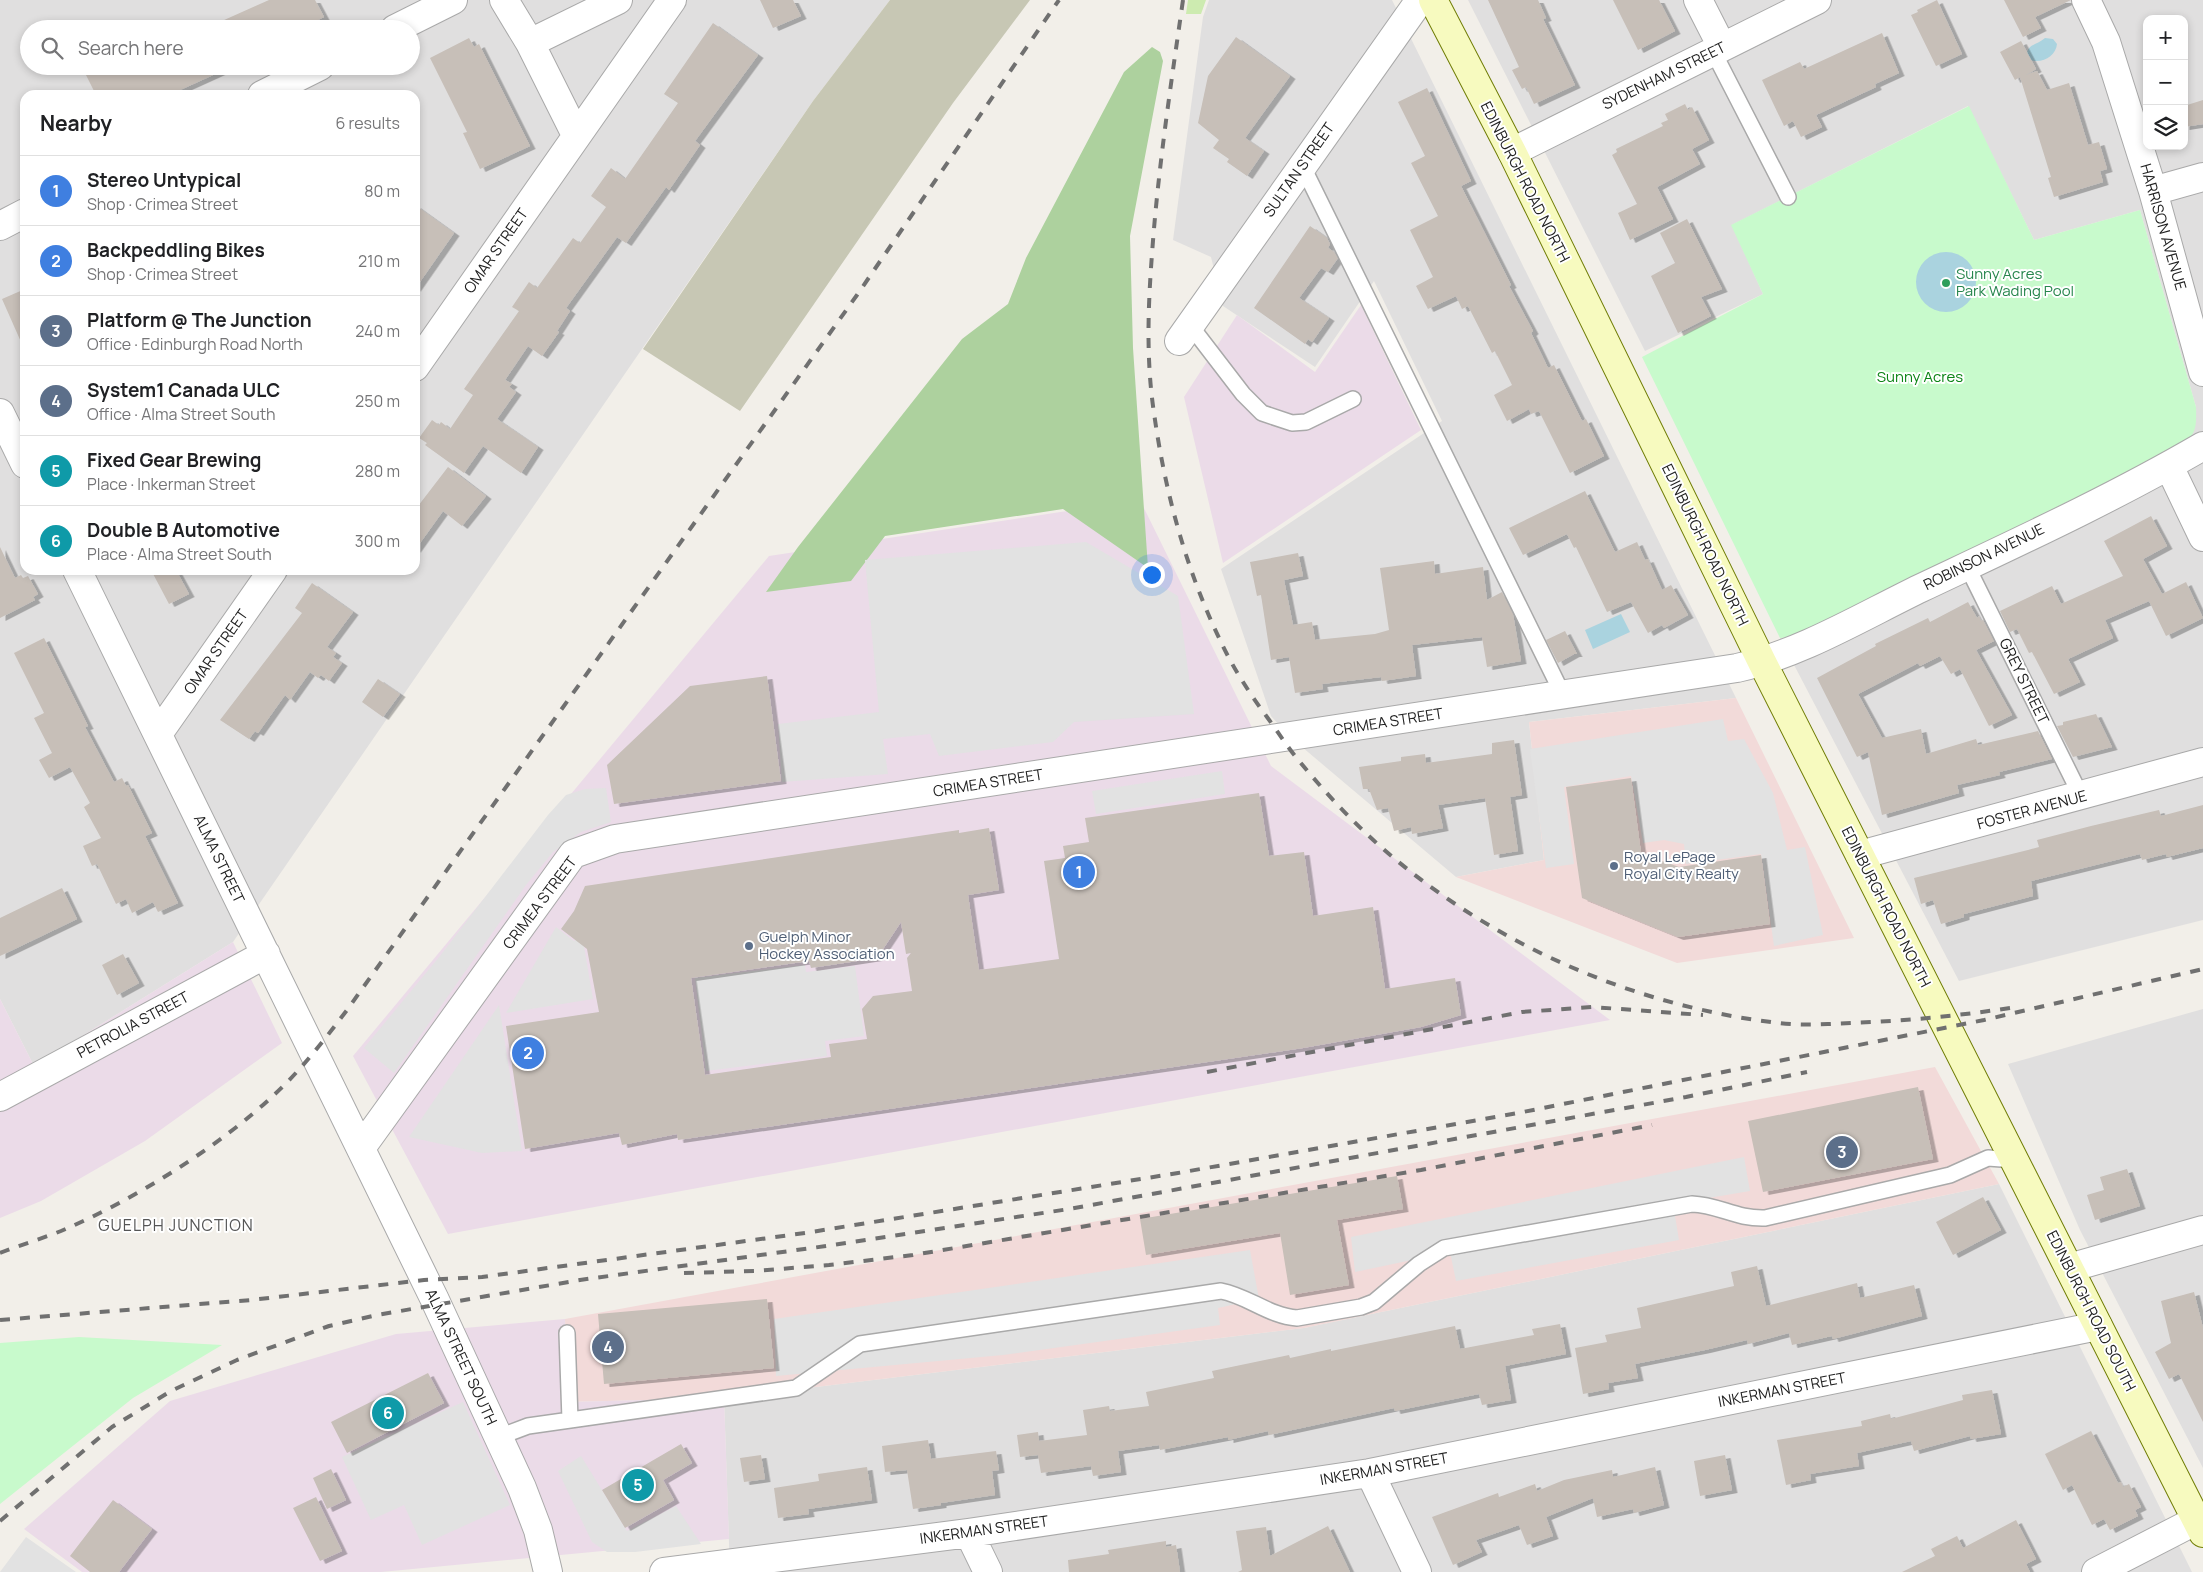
<!DOCTYPE html>
<meta charset="utf-8">
<style>
body{margin:0;font-family:Manrope,sans-serif;background:#f2f2f2;color:#202124}
.controls{position:absolute;right:15px;top:15px;display:grid;overflow:hidden;border-radius:10px;box-shadow:0 2px 8px #0003}
.controls button{width:45px;height:45px;display:grid;place-items:center;padding:0;border:0;border-bottom:1px solid #e0e0e0;background:#fff;color:#202124;font:25px sans-serif}
.you{position:absolute;left:1151px;top:574px;width:18px;height:18px;margin:-12px;border:4px solid #fff;border-radius:50%;background:#1a73e8;box-shadow:0 0 0 8px #1a73e833}
.badge{display:grid;place-items:center;width:32px;height:32px;border-radius:50%;background:#b45309;color:#fff;font-size:16px;font-weight:700}
.pin{position:absolute;translate:-50% -50%;border:2px solid #fff;box-shadow:0 1px 5px #0006}
.list{margin:0;padding:0;list-style:none}
h2{display:flex;justify-content:space-between;align-items:center;height:65px;margin:0;padding:0 20px;font-size:21px}
h2 small{font-size:16px;font-weight:400;color:#757577}
.list li{display:grid;grid-template-columns:32px 1fr auto;gap:15px;align-items:center;box-sizing:border-box;height:70px;padding:0 20px;border-top:1px solid #e0e0e0}
.list b{display:block;font-size:19px;white-space:nowrap}
.list p{margin:0;font-size:16px;white-space:nowrap;color:#757577}
.list em{font-size:16px;font-style:normal;color:#757577}
.icon{flex:none;width:28px;height:28px;fill:none;stroke:currentColor;stroke-width:2;stroke-linecap:round;stroke-linejoin:round}
.map{position:relative;flex:none;width:2203px;height:1572px;overflow:hidden}
.search{position:absolute;background:#fff;box-shadow:0 2px 8px #0003;left:20px;top:20px;width:400px;height:55px;display:flex;align-items:center;gap:12px;box-sizing:border-box;padding:0 18px;border-radius:28px;color:#757577;font-size:19px}
.panel{position:absolute;background:#fff;box-shadow:0 2px 8px #0003;left:20px;top:90px;width:400px;height:485px;border-radius:15px}
.map>svg:first-child{display:block}
.residential{fill:#e0dfdf;fill-rule:evenodd}
.commercial{fill:#f2dad9}
.industrial{fill:#ebdbe8}
.construction{fill:#c7c7b4}
.grass{fill:#cdebb0}
.forest{fill:#add19e}
.park{fill:#c8facc}
.parking{fill:#e2e2e2}
.water{fill:#aad3df}
.building{fill:#c7bfb8;fill-rule:evenodd;filter:url(#shadow)}
.lines{fill:none;stroke-linecap:round;stroke-linejoin:round}
.lane-casing{stroke:#a9a9a9;stroke-width:18}
.street-casing{stroke:#a9a9a9;stroke-width:30}
.secondary-casing{stroke:#707d05;stroke-width:30}
.lane{stroke:#fff;stroke-width:15}
.street{stroke:#fff;stroke-width:28}
.secondary{stroke:#f7fabf;stroke-width:28}
.rail{stroke:#707070;stroke-width:4;stroke-dasharray:10 10;stroke-linecap:butt}
.leisure-dot{fill:#2e9e5b;stroke:#fff;stroke-width:2}
.service-dot{fill:#5c6f8a;stroke:#fff;stroke-width:2}
.labels{text-anchor:middle;stroke-width:4;stroke-linejoin:round;paint-order:stroke}
.street-label{font-size:15px;fill:#222;stroke:#fff}
.leisure-label{font-size:15px;fill:#27864d;stroke:#fff;text-anchor:start}
.park-label{font-size:15px;fill:#0c8416;stroke:#fff}
.service-label{font-size:15px;fill:#4e5e75;stroke:#fff;text-anchor:start}
.neighbourhood-label{font-size:16px;letter-spacing:1px;fill:#555;stroke:#fff}
</style>
<div class="map">
<svg width="2203" height="1572" viewBox="0 0 2203 1572">
<defs>
<filter id="shadow"><feDropShadow dx="5.5" dy="3" stdDeviation="0" flood-color="#0004"/></filter>
</defs>
<rect width="100%" height="100%" fill="#f2efe9"/>
<path class="residential" d="M0 0H890L813 101 233 942 34 1066 0 999ZM29 29H411V66H29ZM25 95H415V570H25Z
M1209 0H1392L1736 698 1529 722 1544 860 1456 877 1289 736 1271 716 1221 569 1442 421 1374 281 1315 367 1223 306 1211 257 1173 240 1203 17Z
M1468 0H2203V920L1959 981 1780 638H1786L2196 407 2140 210 2034 240 1968 106 1732 225 1763 294 1645 351ZM2147 19H2184V146H2147Z
M2203 1009V1468L2080 1230 2008 1064Z
M1999 1184 2192 1572H730L724 1398 1304 1328Z"/>
<path class="commercial" d="M1736 698 1854 938 1677 963 1456 877 1544 860 1529 722Z
M1935 1067 1999 1184 1304 1328 724 1398 568 1402 565 1319Z"/>
<path class="industrial" d="M1361 305 1421 430 1223 563 1184 397 1237 315 1315 372Z
M1140 500 1271 766 1610 1020 448 1234 353 1056 769 556Z
M233 942 282 1043 145 1141 41 1201 0 1218V999L34 1066Z
M565 1319 568 1402 724 1398 729 1539 381 1572H82L24 1529 170 1401 396 1334Z"/>
<path class="construction" d="M890 0H1030L953 103 740 411 643 349 813 101Z"/>
<path class="grass" d="M1188 0H1206L1201 14H1186Z"/>
<path class="forest" d="M1152 47 1160 52 1163 61 1130 236 1133 348 1148 568 1063 509 885 536 851 581 766 592 798 547 962 339 1008 304 1026 258 1124 72Z"/>
<path class="park" d="M1969 106 2034 240 2140 210 2196 407C2197 435 2194 437 2170 451L1805 631 1791 637 1780 638 1642 357 1763 294 1731 225Z
M79 1337 222 1345 133 1398 0 1504V1343Z"/>
<path class="parking" d="M1086 542 1178 596 1194 714 1074 722 1053 742 939 756 930 734 883 739 888 774 782 782 778 724 879 712 865 560Z
M1723 719 1728 741 1744 739 1773 793 1787 850 1805 847 1823 935 1774 946 1761 854 1686 864 1684 844 1664 840 1643 843 1631 776 1564 787 1574 864 1546 868 1530 749Z
M1222 771 1225 794 1096 814 1092 791Z
M606 788 611 822 581 832 553 852 526 885 394 1073 364 1048 440 956 548 815 566 795 585 789Z
M556 927 574 941 582 935 593 999 506 1013Z
M805 965 806 972 855 966 864 1036 825 1041 827 1056 706 1071 695 978Z
M499 1005 522 1151 482 1153 409 1137Z
M1744 1157 1750 1191 1673 1204 1679 1240 1456 1281 1450 1252 1355 1272 1351 1237Z
M1250 1250 1259 1299 1218 1308 1220 1325 1003 1355 776 1376 774 1319Z
M463 1402 510 1505 422 1545 404 1505 371 1520 342 1457Z
M581 1456 627 1531 676 1506 701 1544 635 1552H607L592 1542 558 1471Z
M26 1537 76 1572H0Z"/>
<path class="water" d="M2045 38 2053 39 2057 44C2056 57 2040 65 2028 59 2024 44 2036 46 2045 38Z
M1916 282a30 30 0 1 1 60 0a30 30 0 1 1-60 0Z
M1621 614 1630 632 1593 649 1585 630Z"/>
<path class="building" d="M269 0H315L324 17 300 29H204Z
M760 0H793L801 16 773 28Z
M1488 0H1538L1546 18 1543 19 1575 85 1534 104 1526 87 1522 89 1512 70 1519 67Z
M1613 0H1659L1675 31 1638 50Z
M1937 0 1962 54 1936 66 1911 15 1918 12 1917 10Z
M2004 0H2071L2035 17 2041 28 2023 37Z
M195 20 199 29H175Z
M713 23 758 55 695 141 700 145 669 190 666 187 626 243 617 237 566 308 570 311 557 331 559 332 542 356 528 346 505 380 512 384 509 387 516 392 497 419 538 447 521 473 483 446 464 473 425 445 427 443 419 438 432 420 439 425 441 422 450 429 473 395 464 389 519 311 512 307 529 282 537 288 573 238 580 243 606 207 591 196 611 168 625 179 678 103 664 94Z
M1882 33 1899 73 1875 84 1876 87 1816 115 1822 127 1801 137 1793 121 1784 126 1762 80 1800 62 1804 69Z
M1236 37 1290 76 1245 138 1264 151 1247 176 1227 162 1229 159 1213 148 1219 140 1198 123 1208 76Z
M469 38 474 47 479 44 530 146 480 169 463 133 467 132 430 58Z
M2021 41 2036 69 2026 75 2037 71 2047 90 2069 83 2088 145 2099 142 2107 169 2100 171 2103 182 2054 197 2048 178 2051 177 2020 77 2015 80 2000 52Z
M93 66H233L169 95H96L84 71Z
M1427 88 1471 181 1461 186 1511 285 1509 286 1533 331 1531 333 1548 368 1554 365 1582 421 1586 419 1604 456 1570 473 1539 411 1531 414 1529 409 1507 421 1494 395 1512 385 1495 351 1492 353 1468 306 1462 309 1456 296 1428 309 1416 286 1433 277 1410 230 1438 216 1411 163 1425 156 1398 102Z
M2203 100V124L2184 127V106Z
M1685 104 1688 110 1692 107 1709 140 1692 149 1700 164 1657 187 1673 219 1630 240 1618 213 1637 204 1612 155 1617 152 1616 149 1663 126 1661 123 1668 120 1665 114Z
M415 205 454 233 415 289Z
M1687 219 1722 289 1701 297 1711 316 1678 333 1651 276 1675 263 1660 233Z
M1310 226 1327 238 1330 244 1328 248 1334 252 1338 258 1328 272 1321 268 1299 298 1329 318 1312 342 1308 339 1305 344 1254 308Z
M25 289V351L2 299Z
M448 467 486 496 462 526 443 511 415 550V510Z
M1585 491 1615 552 1637 542 1645 560 1648 559 1662 590 1671 585 1688 615 1664 628 1662 625 1648 633 1631 602 1607 612 1576 547 1574 548 1567 534 1523 555 1509 528Z
M2151 516 2167 546 2143 559 2162 594 2186 582 2203 618 2166 636 2149 601 2105 620 2113 638 2068 659 2080 682 2054 694 2032 652 2029 653 2017 629 2010 632 2000 611 2052 586 2061 604 2123 576 2104 541Z
M0 547 15 578 21 575 23 578 28 576 38 594 33 597 35 600 0 618Z
M1298 553 1303 576 1284 580 1293 625 1312 622 1315 640 1375 634 1389 630 1380 568 1434 561 1435 574 1483 567 1487 600 1502 592 1513 614 1521 661 1487 667 1482 637 1412 645 1416 676 1382 681 1381 677 1322 684 1323 689 1295 693 1289 657 1271 660 1261 595 1257 596 1250 562Z
M151 570H176L189 594 169 604Z
M312 583 353 612 327 647 336 653 333 657 342 663 329 681 321 675 318 678 310 672 290 700 285 695 258 733 255 731 249 739 220 720 302 613 295 608Z
M1968 602 1977 618 1979 616 1981 621 1983 620 1994 641 1976 650 2012 715 1989 726 1960 669 1951 674 1940 656 1920 666 1918 663 1858 694 1882 738 1921 729 1926 754 1976 739 1978 745 2038 731 2052 759 1999 772 2000 775 1957 785 1959 793 1882 815 1868 752 1857 757 1817 678 1876 646 1875 644 1928 618 1930 622Z
M1565 631 1577 654H1574L1558 663 1546 640Z
M44 638 88 726 85 727 114 782 122 778 126 786 128 785 152 833 145 836 178 903 158 912 153 902 132 913 126 899 116 904 97 864 92 866 83 846 101 838 84 807 90 803 70 767 49 778 39 760 52 753 34 718 44 713 14 653Z
M767 676 781 781 614 804 607 765 690 686Z
M378 679 400 694 383 717 362 702Z
M2096 714 2112 747 2073 757 2057 726 2063 725V722Z
M1514 740 1522 795 1510 797 1518 851 1494 855 1485 798 1438 805 1443 828 1412 834 1411 827 1394 831 1388 808 1377 810 1369 789H1363L1359 767 1401 761V757L1425 754 1426 763 1492 754V743Z
M1631 778 1641 853 1679 867 1761 855 1770 924 1678 937 1582 898 1566 787Z
M1259 793 1269 856 1304 852 1313 916 1373 907 1385 989 1455 978 1461 1015 1421 1027 1303 1048 678 1140 677 1134 622 1145 619 1133 525 1149 506 1026 599 1012 587 949 561 929 574 911 585 886 959 830V833L989 828 999 890 968 895 979 970 1059 959 1044 861 1065 858 1063 846 1089 842 1085 818ZM901 922 906 954 911 953 907 958 912 991 873 996 862 1009 867 1039 829 1044 831 1057 705 1075 691 978 809 961 811 968 877 958Z
M2203 805V848L2167 857 2166 854 2142 860 2140 854 2031 881 2033 896 1964 914V917L1941 924 1933 900 1921 904 1914 878 2028 850 2039 847 2037 840 2091 826 2159 810 2161 816Z
M62 888 77 919 0 956V918Z
M123 954 139 983 117 995 102 965Z
M1918 1087 1933 1159 1763 1192 1748 1121Z
M2127 1169 2140 1206 2095 1220 2087 1195 2104 1190 2100 1177Z
M1397 1176 1403 1209 1337 1220 1349 1285 1290 1295 1280 1233 1146 1255 1140 1219Z
M1983 1197 2001 1230 1953 1255 1936 1222Z
M1757 1266 1766 1306 1857 1283 1860 1298 1914 1285 1922 1316 1833 1339 1832 1336 1792 1345 1789 1333 1748 1344 1747 1340 1705 1350 1635 1364 1638 1378 1608 1383 1609 1389 1583 1394 1575 1348 1607 1342 1605 1335 1641 1328 1637 1308 1734 1286 1731 1272Z
M2194 1292 2203 1328V1422L2179 1374 2169 1379 2155 1352 2171 1343 2161 1301Z
M767 1299 774 1368 604 1384 598 1314Z
M1560 1324 1566 1354 1505 1366 1511 1400 1482 1405 1479 1394 1395 1411 1394 1408 1269 1435 1268 1431 1228 1440V1437L1160 1450 1159 1445 1118 1451 1121 1472 1093 1476 1091 1466 1041 1473 1038 1455 1020 1457 1017 1435 1038 1432 1039 1441 1087 1435 1083 1410 1109 1406 1110 1411 1149 1406 1146 1392 1214 1378 1212 1371 1289 1355 1290 1358 1331 1349V1351L1455 1326 1460 1349 1534 1335 1532 1329Z
M428 1373 444 1403 347 1453 331 1422Z
M1992 1390 2001 1434 1971 1439 1970 1436 1914 1451 1911 1441 1857 1453 1859 1466 1810 1474 1811 1480 1786 1485 1777 1440 1862 1426 1861 1421 1890 1414 1891 1419 1963 1400 1962 1395Z
M2091 1431 2118 1483 2121 1482 2123 1487 2129 1484 2141 1507 2135 1510 2138 1516 2110 1530 2104 1519 2092 1525 2072 1485 2063 1490 2045 1454Z
M928 1440 931 1459 996 1451 999 1470 992 1471 995 1495 941 1503V1505L913 1509 907 1470 885 1472 882 1446Z
M681 1444 692 1463 663 1480 674 1500 625 1528 602 1490Z
M761 1455 765 1479 744 1482 740 1458Z
M1725 1455 1732 1490 1700 1496 1694 1461Z
M867 1467 872 1500 808 1509 809 1514 778 1518 774 1488 819 1481 818 1474Z
M1655 1467 1664 1505 1634 1513 1633 1509 1597 1517 1593 1498 1546 1517 1553 1536 1527 1545 1519 1525 1476 1540 1482 1552 1453 1565 1432 1517 1498 1493 1499 1497 1535 1484 1537 1491 1564 1480 1612 1470 1613 1477Z
M331 1469 346 1500 327 1509 313 1478Z
M316 1497 342 1551 320 1561 293 1508Z
M113 1500 152 1529 119 1572H90L70 1556Z
M2016 1520 2036 1559 2026 1564 2030 1572H1902L1935 1556 1931 1549 1957 1536 1963 1548Z
M1328 1526 1350 1572H1238L1242 1570 1236 1531 1266 1527 1270 1556Z
M1166 1541V1547L1176 1545 1180 1572H1069L1068 1560 1109 1554 1108 1550Z"/>
<g class="lines">
<defs>
<path id="lane" d="M1713 51 1788 197
M1302 165 1563 695
M1190 325 1243 394 1262 413 1292 423 1306 422 1353 399
M1967 566 2081 796
M567 1333 570 1420
M499 1437 528 1426 796 1388 860 1344 1221 1291C1248 1296 1269 1316 1297 1318L1361 1307 1374 1302 1419 1264 1444 1248 1692 1204C1719 1205 1736 1219 1765 1218L1950 1175 1988 1158 2015 1160"/>
<path id="street" d="M504 0 530 43 576 135
M1698 0 1722 47
M2086 0 2106 42 2153 191 2203 372
M395 29 453 0
M530 43 618 0
M262 95 320 66
M1512 152 1817 0
M2153 191 2203 177
M0 226 25 213
M1179 341 1420 0
M415 367 672 0
M0 413 25 464
M2169 466 2203 537
M77 570 434 1298 522 1488 538 1530 548 1572
M158 734 273 570
M1860 855 2203 762
M0 1097 266 954
M361 1148 573 854 615 839 1737 668C1802 653 1861 617 1921 588 2016 543 2112 499 2203 446
M2069 1268 2203 1230
M1370 1473 1417 1572
M969 1533 988 1572
M664 1572 969 1533 1370 1473 2098 1326
M2096 1572 2197 1520"/>
<path id="secondary" d="M1433 0 1512 152 1762 662 2203 1533"/>
</defs>
<use href="#lane" class="lane-casing"/>
<use href="#street" class="street-casing"/>
<use href="#secondary" class="secondary-casing"/>
<use href="#lane" class="lane"/>
<use href="#street" class="street"/>
<use href="#secondary" class="secondary"/>
<path class="rail" d="M1183 0C1171 84 1158 169 1152 254 1148 307 1146 360 1154 413 1165 492 1186 570 1221 642 1233 668 1250 694 1267 717 1278 732 1288 748 1300 762 1328 796 1361 831 1395 859 1503 949 1639 1007 1779 1023 1802 1026 1827 1024 1851 1023 1904 1021 1957 1016 2010 1008
M1207 1072 1522 1012 1592 1007 1703 1015
M0 1253C20 1245 41 1239 61 1231 132 1201 219 1147 275 1094 302 1069 325 1039 347 1010L857 295 1059 0
M684 1273 755 1271 829 1265 913 1255 1421 1170 1652 1125
M0 1320 251 1300 424 1280 482 1277 805 1233 1178 1173 1518 1113 1984 1020 2203 969
M0 1521 112 1427 171 1391 237 1360 329 1326 377 1315 580 1280 826 1246 1069 1209 1686 1097 1807 1072"/>
</g>
<circle class="leisure-dot" cx="1946" cy="283" r="5"/>
<g class="service-dot">
<circle cx="1614" cy="866" r="5"/>
<circle cx="749" cy="946" r="5"/>
</g>
<g class="labels">
<g class="street-label">
<text transform="translate(1664 76) rotate(-26)" y="5">SYDENHAM STREET</text>
<text transform="translate(1299 170) rotate(-55)" y="5">SULTAN STREET</text>
<text transform="translate(1525 182) rotate(63)" y="5">EDINBURGH ROAD NORTH</text>
<text transform="translate(2163 227) rotate(74)" y="5">HARRISON AVENUE</text>
<text transform="translate(496 251) rotate(-55)" y="5">OMAR STREET</text>
<text transform="translate(1705 545) rotate(64)" y="5">EDINBURGH ROAD NORTH</text>
<text transform="translate(1984 557) rotate(-26)" y="5">ROBINSON AVENUE</text>
<text transform="translate(216 652) rotate(-55)" y="5">OMAR STREET</text>
<text transform="translate(2024 681) rotate(64)" y="5">GREY STREET</text>
<text transform="translate(1388 722) rotate(-9)" y="5">CRIMEA STREET</text>
<text transform="translate(988 783) rotate(-9)" y="5">CRIMEA STREET</text>
<text transform="translate(2032 810) rotate(-15)" y="5">FOSTER AVENUE</text>
<text transform="translate(219 859) rotate(64)" y="5">ALMA STREET</text>
<text transform="translate(540 903) rotate(-53)" y="5">CRIMEA STREET</text>
<text transform="translate(1886 907) rotate(63)" y="5">EDINBURGH ROAD NORTH</text>
<text transform="translate(133 1025) rotate(-28)" y="5">PETROLIA STREET</text>
<text transform="translate(2091 1311) rotate(63)" y="5">EDINBURGH ROAD SOUTH</text>
<text transform="translate(461 1357) rotate(65)" y="5">ALMA STREET SOUTH</text>
<text transform="translate(1782 1390) rotate(-11)" y="5">INKERMAN STREET</text>
<text transform="translate(1384 1469) rotate(-10)" y="5">INKERMAN STREET</text>
<text transform="translate(984 1530) rotate(-8)" y="5">INKERMAN STREET</text>
</g>
<g class="leisure-label">
<text x="1956" y="279">Sunny Acres<tspan x="1956" dy="17">Park Wading Pool</tspan></text>
</g>
<g class="park-label">
<text x="1920" y="382">Sunny Acres</text>
</g>
<g class="service-label">
<text x="1624" y="862">Royal LePage<tspan x="1624" dy="17">Royal City Realty</tspan></text>
<text x="759" y="942">Guelph Minor<tspan x="759" dy="17">Hockey Association</tspan></text>
</g>
<g class="neighbourhood-label">
<text x="176" y="1231">GUELPH JUNCTION</text>
</g>
</g>
</svg>
<div class="controls">
<button>+</button>
<button>−</button>
<button><svg class="icon" aria-label="layers" viewBox="0 0 24 24"><path d="M12 4l9 5-9 5-9-5zM3 14l9 5 9-5"/></svg></button>
</div>
<div class="you"></div>
<div class="pin badge" style="left:1079px;top:872px;background:#3f7fe0">1</div>
<div class="pin badge" style="left:528px;top:1053px;background:#3f7fe0">2</div>
<div class="pin badge" style="left:1842px;top:1152px;background:#5c6f8a">3</div>
<div class="pin badge" style="left:608px;top:1347px;background:#5c6f8a">4</div>
<div class="pin badge" style="left:638px;top:1485px;background:#0f9aa8">5</div>
<div class="pin badge" style="left:388px;top:1413px;background:#0f9aa8">6</div>
<div class="search"><svg class="icon" aria-label="search" viewBox="0 0 24 24"><circle cx="10" cy="10" r="6"/><path d="M15 15l6 6"/></svg>Search here</div>
<section class="panel">
<h2>Nearby<small>6 results</small></h2>
<ul class="list">
<li><span class="badge" style="background:#3f7fe0">1</span><div><b>Stereo Untypical</b><p>Shop · Crimea Street</p></div><em>80 m</em></li>
<li><span class="badge" style="background:#3f7fe0">2</span><div><b>Backpeddling Bikes</b><p>Shop · Crimea Street</p></div><em>210 m</em></li>
<li><span class="badge" style="background:#5c6f8a">3</span><div><b>Platform @ The Junction</b><p>Office · Edinburgh Road North</p></div><em>240 m</em></li>
<li><span class="badge" style="background:#5c6f8a">4</span><div><b>System1 Canada ULC</b><p>Office · Alma Street South</p></div><em>250 m</em></li>
<li><span class="badge" style="background:#0f9aa8">5</span><div><b>Fixed Gear Brewing</b><p>Place · Inkerman Street</p></div><em>280 m</em></li>
<li><span class="badge" style="background:#0f9aa8">6</span><div><b>Double B Automotive</b><p>Place · Alma Street South</p></div><em>300 m</em></li>
</ul>
</section>
</div>
